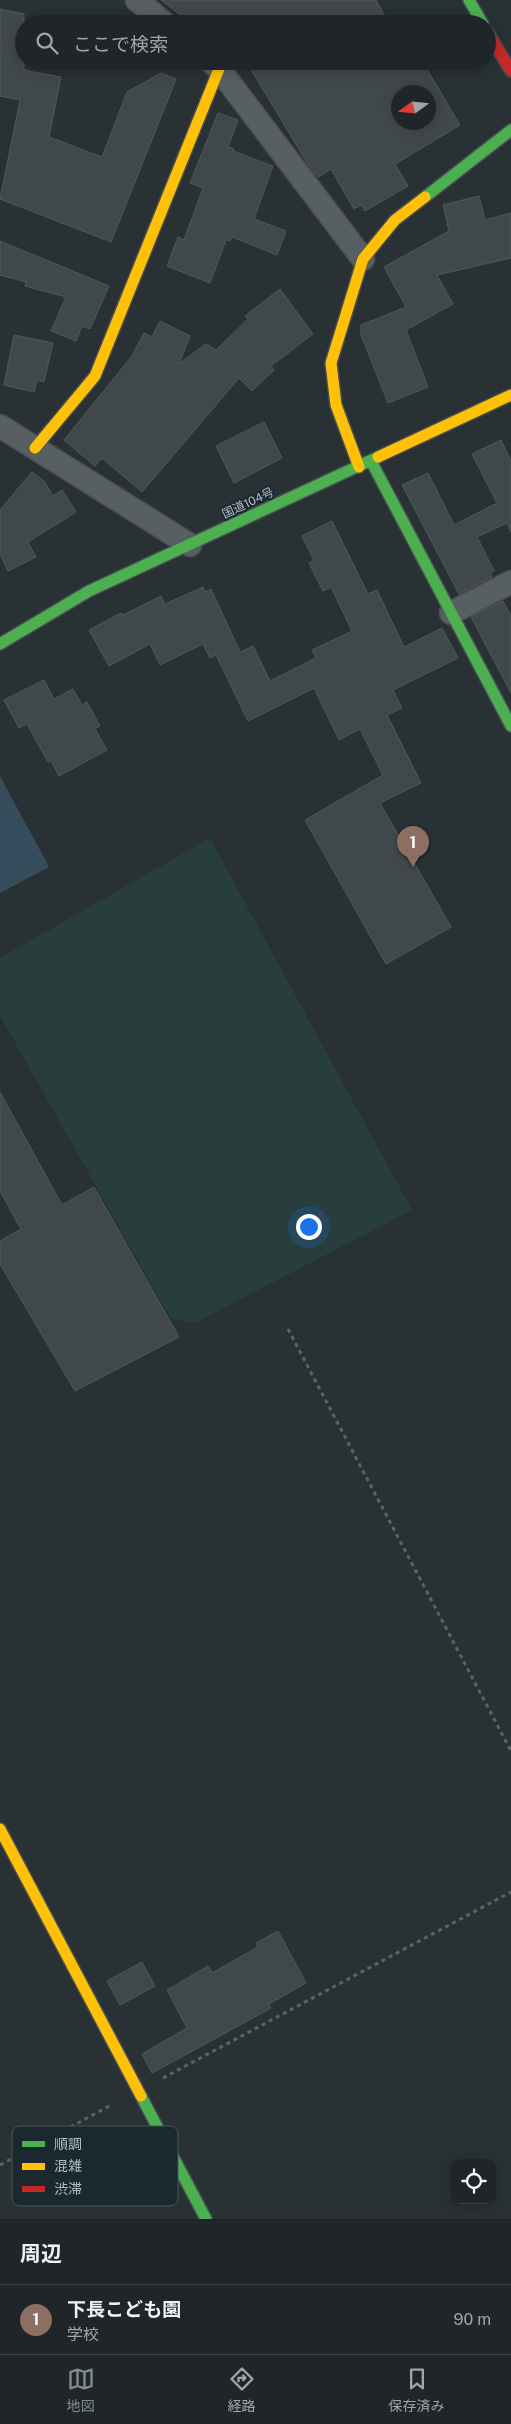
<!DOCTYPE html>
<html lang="ja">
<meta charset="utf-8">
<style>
body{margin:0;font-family:"Public Sans","Noto Sans JP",sans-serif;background:#2c3134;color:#f1f3f6}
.controls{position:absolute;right:15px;bottom:15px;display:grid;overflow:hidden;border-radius:10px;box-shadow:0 2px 12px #0003}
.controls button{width:45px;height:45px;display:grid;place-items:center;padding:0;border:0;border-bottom:1px solid #3c4245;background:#1f2528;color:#f1f3f6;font:25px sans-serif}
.compass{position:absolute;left:391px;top:85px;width:45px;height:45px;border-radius:50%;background:#1f2528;box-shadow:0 2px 12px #0003;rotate:255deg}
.you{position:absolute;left:308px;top:1226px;width:18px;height:18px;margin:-12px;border:4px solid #fff;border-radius:50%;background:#1a73e8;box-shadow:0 0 0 8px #1a73e833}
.badge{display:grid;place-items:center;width:32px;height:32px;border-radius:50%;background:#828d94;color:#fff;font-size:16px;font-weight:700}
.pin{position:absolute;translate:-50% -41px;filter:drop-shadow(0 1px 2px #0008)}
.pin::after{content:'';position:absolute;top:26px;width:18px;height:15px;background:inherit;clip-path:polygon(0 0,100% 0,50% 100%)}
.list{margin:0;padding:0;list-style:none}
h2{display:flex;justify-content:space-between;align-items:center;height:65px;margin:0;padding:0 20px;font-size:21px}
h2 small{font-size:16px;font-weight:400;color:#a1a5a8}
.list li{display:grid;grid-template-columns:32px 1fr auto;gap:15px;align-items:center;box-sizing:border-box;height:70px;padding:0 20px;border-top:1px solid #3c4245}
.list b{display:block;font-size:19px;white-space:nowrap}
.list p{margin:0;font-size:16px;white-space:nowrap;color:#a1a5a8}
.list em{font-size:16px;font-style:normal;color:#a1a5a8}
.icon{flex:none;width:28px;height:28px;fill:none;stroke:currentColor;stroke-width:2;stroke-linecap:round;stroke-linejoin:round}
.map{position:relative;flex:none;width:511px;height:2219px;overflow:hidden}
.search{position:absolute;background:#1f2528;box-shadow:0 2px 12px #0003;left:15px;right:15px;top:15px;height:55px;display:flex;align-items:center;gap:12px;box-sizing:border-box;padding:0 18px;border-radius:28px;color:#a1a5a8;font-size:19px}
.sheet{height:135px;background:#1f2528}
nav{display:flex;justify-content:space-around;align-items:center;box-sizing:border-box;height:70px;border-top:1px solid #3c4245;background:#1f2528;font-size:14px;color:#a1a5a8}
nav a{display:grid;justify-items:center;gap:2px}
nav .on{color:#828d94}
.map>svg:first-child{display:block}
.green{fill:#283e3c}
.water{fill:#364d5e}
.building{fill:#41484c;stroke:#51585d;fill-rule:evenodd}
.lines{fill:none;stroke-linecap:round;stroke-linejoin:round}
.street-casing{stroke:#474d50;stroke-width:25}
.fast-casing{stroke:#474d50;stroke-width:14}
.slow-casing{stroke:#474d50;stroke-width:14}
.jam-casing{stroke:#474d50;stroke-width:14}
.path{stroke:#5c6367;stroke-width:3;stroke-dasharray:4 4;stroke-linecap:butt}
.street{stroke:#585f63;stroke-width:22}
.fast{stroke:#4caf50;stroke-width:11}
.slow{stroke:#ffc107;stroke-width:11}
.jam{stroke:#c62828;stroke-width:11}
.labels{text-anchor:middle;stroke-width:4;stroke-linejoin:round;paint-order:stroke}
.street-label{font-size:12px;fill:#b2bec7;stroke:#1c2830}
.key{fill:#1c2830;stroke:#49555d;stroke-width:1}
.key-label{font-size:14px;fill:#b2bec7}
</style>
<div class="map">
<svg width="511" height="2219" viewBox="0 0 511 2219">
<rect width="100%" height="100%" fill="#293135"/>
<path class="green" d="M210 838 412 1210 195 1323 171 1319 0 1016V958Z"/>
<path class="water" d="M0 776 49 867 0 893Z"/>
<path class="building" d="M161 0H376L389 24H192Z
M0 9 24 14V70L61 77 49 137 102 157 127 92 161 73 176 79 111 242 0 199 20 100 0 96Z
M246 61H422L460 125 395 164 408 186 365 211 361 205 354 209 331 169 318 177 309 166ZM398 92H428V122H398Z
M218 113 238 120 228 147 234 149 233 151 273 166 254 219 286 231 277 255 232 237 230 241 226 240 210 283 167 266 178 237 184 240 203 188 190 183Z
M479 196 485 220 511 213V258L437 275 453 304 406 330 428 387 388 403 361 335V325L406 307 384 267 449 231 443 205Z
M0 241 109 286 90 329 82 326 76 341 51 331 66 297 25 286 26 282 0 275Z
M280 289 313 334 271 366 274 370 252 391 239 378 142 492 102 458 95 466 64 440 132 356 144 333 152 337 160 321 190 336 179 364 206 344 216 350 248 319 245 316Z
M14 335 53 343 44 382 37 380 34 392 4 385Z
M264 422 282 458 234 483 216 446Z
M501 440 511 461V532L507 523 477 537 494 571 490 573 492 577 459 594 402 485 428 473 454 525 497 503 472 454Z
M32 472 45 482 53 496 62 490 76 512 28 542 36 557 8 571 0 554V510Z
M332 521 368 594 377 590 404 647 442 628 458 658 393 690 402 708 387 715 421 783 380 803 451 927 386 964 305 820 383 775 360 729 339 740 314 688 248 721 216 655 210 658 203 644 160 665 150 644 109 666 89 630 121 613 123 615 161 596 165 604 203 587 205 592 211 589 240 652 253 646 270 681 316 658 312 650 352 631 331 587 323 591 309 563 314 560 302 536Z
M503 601 511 616V693L471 617Z
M44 680 54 699 73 689 82 705 87 702 100 726 95 729 107 750 59 776 51 761 48 762 27 724 19 728 4 700Z
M0 1092 62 1205 94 1187 179 1337 75 1391 0 1264V1241L21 1229 0 1191Z
M278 1931 306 1983 269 2004 271 2008 152 2073 142 2054 187 2028 167 1990 208 1966 212 1973 258 1947 256 1943Z
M142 1962 155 1986 120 2005 107 1981Z"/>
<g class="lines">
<defs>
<path id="street" d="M137 0 165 24
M210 61 219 69 363 259
M0 426 190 545
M451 613 511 582"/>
<path id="fast" d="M469 0 483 24
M425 197 511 130
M371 461 511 726
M0 644 89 591 378 457
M141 2096 206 2219"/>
<path id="slow" d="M35 448 95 376 219 69
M378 457 511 395
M359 467 336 405 331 363 363 259 395 220 425 197
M0 1829 141 2096"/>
<path id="jam" d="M487 31 511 71"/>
</defs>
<use href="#street" class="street-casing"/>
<use href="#fast" class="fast-casing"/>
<use href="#slow" class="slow-casing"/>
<use href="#jam" class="jam-casing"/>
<path class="path" d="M288 1329 511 1751
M163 2078 511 1892
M0 2165 113 2104"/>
<use href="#street" class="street"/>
<use href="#fast" class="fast"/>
<use href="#slow" class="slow"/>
<use href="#jam" class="jam"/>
</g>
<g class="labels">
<g class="street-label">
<text transform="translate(248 503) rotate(-25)" y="4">国道104号</text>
</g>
</g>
<rect x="12" y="2126" width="166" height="80" rx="8" class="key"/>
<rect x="22" y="2141" width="23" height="6" fill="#4caf50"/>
<rect x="22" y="2163" width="23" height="7" fill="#ffc107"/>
<rect x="22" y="2186" width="23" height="6" fill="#c62828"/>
<g class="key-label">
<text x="54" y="2149">順調</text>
<text x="54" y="2171">混雑</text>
<text x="54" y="2194">渋滞</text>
</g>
</svg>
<div class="controls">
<button><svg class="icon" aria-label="locate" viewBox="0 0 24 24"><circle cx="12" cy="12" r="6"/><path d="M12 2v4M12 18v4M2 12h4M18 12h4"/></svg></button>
</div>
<svg class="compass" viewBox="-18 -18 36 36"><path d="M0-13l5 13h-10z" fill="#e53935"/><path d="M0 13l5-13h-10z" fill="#a1a5a8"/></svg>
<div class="you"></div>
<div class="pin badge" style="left:413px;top:867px;background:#8d6e63">1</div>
<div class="search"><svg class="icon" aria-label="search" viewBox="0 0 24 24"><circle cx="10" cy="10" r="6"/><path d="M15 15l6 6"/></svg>ここで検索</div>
</div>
<section class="sheet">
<h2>周辺<small></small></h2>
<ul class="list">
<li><span class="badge" style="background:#8d6e63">1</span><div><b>下長こども園</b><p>学校</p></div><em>90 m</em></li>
</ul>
</section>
<nav>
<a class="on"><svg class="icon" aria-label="map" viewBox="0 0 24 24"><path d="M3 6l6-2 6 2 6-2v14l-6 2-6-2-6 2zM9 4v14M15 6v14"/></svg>地図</a>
<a><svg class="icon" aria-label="directions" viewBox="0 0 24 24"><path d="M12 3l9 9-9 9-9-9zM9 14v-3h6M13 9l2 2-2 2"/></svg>経路</a>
<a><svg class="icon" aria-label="saved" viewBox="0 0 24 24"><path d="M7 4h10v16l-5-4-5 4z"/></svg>保存済み</a>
</nav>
